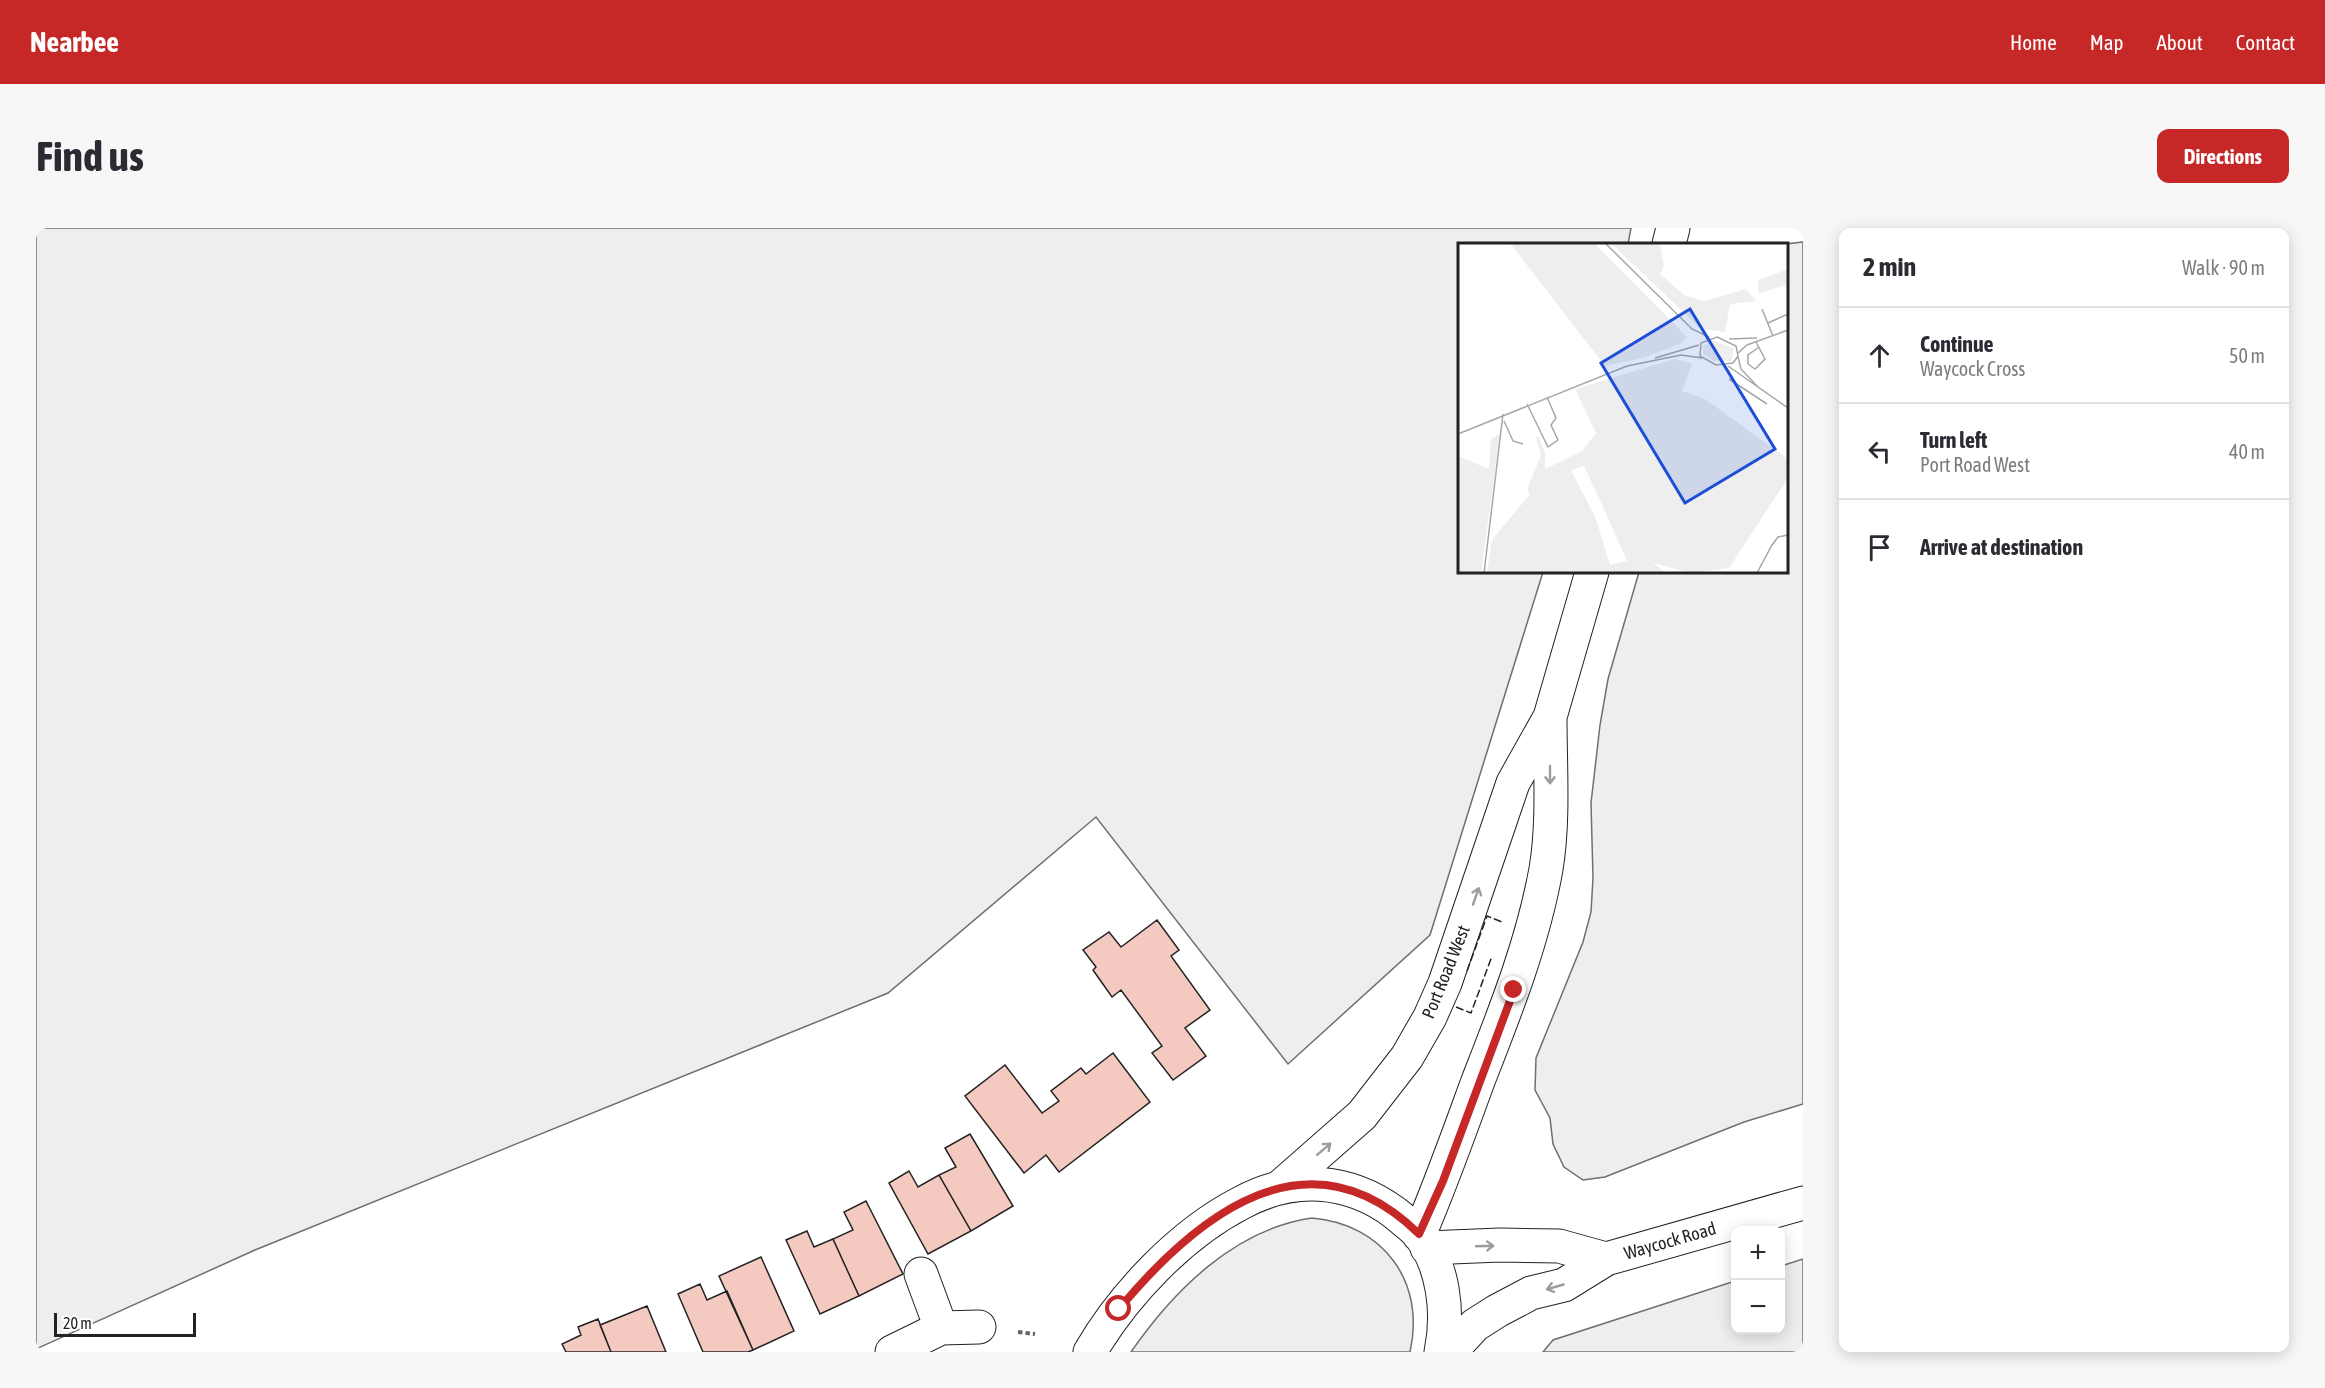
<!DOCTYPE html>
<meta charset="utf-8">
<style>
body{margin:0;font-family:"Asap Condensed",sans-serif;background:#f7f7f7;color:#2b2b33}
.controls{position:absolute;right:18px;bottom:18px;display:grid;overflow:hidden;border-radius:12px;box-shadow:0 3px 15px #0003}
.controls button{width:54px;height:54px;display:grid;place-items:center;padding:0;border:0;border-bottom:2px solid #e1e1e2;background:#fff;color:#2b2b33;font:30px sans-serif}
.scale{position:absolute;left:18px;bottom:15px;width:142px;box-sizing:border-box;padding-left:6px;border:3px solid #222;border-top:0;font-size:16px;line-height:21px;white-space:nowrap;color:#222;-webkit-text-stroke:4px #fff;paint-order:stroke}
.stop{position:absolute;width:18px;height:18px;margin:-14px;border:4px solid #c62828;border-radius:50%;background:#fff}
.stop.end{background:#c62828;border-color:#fff;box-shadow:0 2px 6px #0008}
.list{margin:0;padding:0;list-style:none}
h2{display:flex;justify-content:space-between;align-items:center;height:78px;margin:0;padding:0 24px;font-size:26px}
h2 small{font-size:20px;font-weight:400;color:#7c7c81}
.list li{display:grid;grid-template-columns:39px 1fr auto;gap:18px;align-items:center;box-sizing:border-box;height:96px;padding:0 24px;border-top:2px solid #e1e1e2}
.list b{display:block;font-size:22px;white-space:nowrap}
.list p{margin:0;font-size:20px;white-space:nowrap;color:#7c7c81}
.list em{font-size:20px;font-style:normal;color:#7c7c81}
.icon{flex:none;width:33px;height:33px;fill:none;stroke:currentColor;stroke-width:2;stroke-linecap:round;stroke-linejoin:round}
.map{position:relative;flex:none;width:1767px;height:1124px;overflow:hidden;border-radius:12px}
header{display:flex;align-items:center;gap:36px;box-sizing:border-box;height:84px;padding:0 30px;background:#c62828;color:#fff}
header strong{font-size:28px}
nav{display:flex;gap:33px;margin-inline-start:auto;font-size:21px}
.intro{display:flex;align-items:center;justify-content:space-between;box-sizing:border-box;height:144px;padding:0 36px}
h1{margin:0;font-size:42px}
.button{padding:15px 27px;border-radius:12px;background:#c62828;color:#fff;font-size:21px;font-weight:700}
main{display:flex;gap:36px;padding:0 36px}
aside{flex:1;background:#fff;border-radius:12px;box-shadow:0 3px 15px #0003}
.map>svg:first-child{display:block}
.green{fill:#eee;stroke:#6f6f6f;stroke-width:1.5}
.building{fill:#f3c9c0;stroke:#222;stroke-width:1.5}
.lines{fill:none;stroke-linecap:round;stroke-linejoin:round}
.street-casing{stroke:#222;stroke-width:35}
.primary-casing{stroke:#222;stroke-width:35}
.path{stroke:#646464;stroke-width:4;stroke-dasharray:4.5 3;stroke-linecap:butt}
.street{stroke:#fff;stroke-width:33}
.primary{stroke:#fff;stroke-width:33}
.fence{stroke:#222;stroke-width:1.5;stroke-dasharray:8 3;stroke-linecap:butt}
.oneway{stroke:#9c9c9c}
.route{stroke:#c62828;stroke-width:8}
.labels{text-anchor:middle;stroke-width:4.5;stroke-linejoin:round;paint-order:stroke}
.street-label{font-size:18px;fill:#222;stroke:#fff}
.inset-road{fill:none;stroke:#a7a7a7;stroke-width:1.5}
.view{fill:#1d4ed8;fill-opacity:0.15;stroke:#1d4ed8;stroke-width:3}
.inset-edge{fill:none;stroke:#222;stroke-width:3}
</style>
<header>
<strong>Nearbee</strong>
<nav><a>Home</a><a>Map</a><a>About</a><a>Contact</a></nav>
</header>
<div class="intro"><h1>Find us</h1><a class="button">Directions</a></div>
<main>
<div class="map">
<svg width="1767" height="1124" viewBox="0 0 1767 1124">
<rect width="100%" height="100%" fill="#fff"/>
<path class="green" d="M0 0H1595L1592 16H1424V344H1507L1394 707 1252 836 1060 589 852 765 219 1022 0 1121Z
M1767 14V876L1708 894 1569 949 1547 952 1528 939 1517 916 1514 890 1499 862 1500 830 1547 714 1555 684 1557 650 1555 575 1564 497 1572 451 1603 344H1750V16Z
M1276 990C1347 996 1390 1054 1374 1124H1095C1138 1062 1199 1001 1276 990Z
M1767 1031V1124H1507L1517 1112 1699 1053 1700 1102H1744L1745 1038Z"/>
<path class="building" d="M1121 692 1143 722 1135 728 1174 782 1149 800 1170 828 1137 852 1116 825 1126 818 1085 762 1076 769 1057 742 1060 739 1047 722 1073 704 1085 719Z
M1077 825 1114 874 1023 944 1010 927 988 945 929 868 969 837 1006 885 1023 873 1015 863 1045 840 1050 846Z
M934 906 977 978 935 1003 903 947 920 939 909 920Z
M873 943 882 959 903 947 935 1003 892 1026 853 955Z
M830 973 867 1046 823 1068 797 1011 817 1002 808 984Z
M771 1003 778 1019 797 1011 823 1068 784 1086 750 1012Z
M725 1029 758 1103 717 1122 683 1048Z
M664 1056 671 1072 691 1063 717 1122 712 1124H667L642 1066Z
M611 1078 630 1124H575L564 1097Z
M562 1091 575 1124H530L526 1116 545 1107 542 1099Z"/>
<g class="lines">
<defs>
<path id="street" d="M885 1046 905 1100 943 1099
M856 1124 905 1100"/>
<path id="primary" d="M1633 16 1637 0
M1244 959 1326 887 1371 829 1394 789 1409 755 1477 555 1514 489 1556 344
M1383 1007C1405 956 1423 905 1442 853 1469 784 1497 714 1510 641 1518 594 1514 538 1514 490
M1391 1020 1464 1017 1523 1018 1570 1031
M1054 1124C1088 1066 1145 1006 1205 975 1257 947 1312 950 1359 985 1367 992 1376 998 1383 1006 1408 1038 1413 1086 1405 1124
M1414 1124 1439 1097 1461 1083 1495 1065 1528 1057 1570 1031 1767 975"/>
</defs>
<use href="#street" class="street-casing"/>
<use href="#primary" class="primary-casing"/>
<path class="path" d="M982 1104 999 1106"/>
<use href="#street" class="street"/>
<use href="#primary" class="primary"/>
<path class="fence" d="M1431 743 1451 688 1466 694
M1420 779 1435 785 1456 728"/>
</g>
<defs><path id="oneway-shaft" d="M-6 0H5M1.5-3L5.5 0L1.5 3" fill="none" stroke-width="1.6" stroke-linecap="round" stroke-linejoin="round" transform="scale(1.5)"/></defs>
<g class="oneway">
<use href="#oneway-shaft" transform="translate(1514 547) rotate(90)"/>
<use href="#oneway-shaft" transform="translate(1440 668) rotate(-71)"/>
<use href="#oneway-shaft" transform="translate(1288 921) rotate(-41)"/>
<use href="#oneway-shaft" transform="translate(1449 1018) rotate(-2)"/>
<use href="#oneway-shaft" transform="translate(1519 1059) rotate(164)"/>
</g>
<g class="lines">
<path class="route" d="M1083 1081C1162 986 1273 898 1383 1006L1407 953 1478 762"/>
</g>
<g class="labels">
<g class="street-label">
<text transform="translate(1410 744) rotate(-68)" y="6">Port Road West</text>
<text transform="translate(1634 1013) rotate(-16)" y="6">Waycock Road</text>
</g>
</g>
<g transform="translate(1422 15)">
<rect width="330" height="330" fill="#fff"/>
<path d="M52 0H136L229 94 222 101 188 114 147 123ZM153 0H202L206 23 202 31 226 52 246 58 288 46 298 58 272 61 267 89 243 86ZM330 26V49L326 42 301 51 300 37ZM255 97 276 106 273 118H256L245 111V103ZM217 116 234 121 224 148 247 156 330 216V235L271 325 233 330 195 320 208 330H29L34 297 72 251 69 247 83 212 78 194H81L87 211V226L124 208 138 190 117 146ZM126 223 140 253 169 318 152 322 138 276 113 227ZM42 191 23 330H0V213L31 226 33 196Z" fill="#eee" fill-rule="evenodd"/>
<path class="inset-road" d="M147 0 234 86 251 94M304 66 315 93M310 80 330 71M259 94 278 103 280 113 275 120 258 122 242 113 243 100ZM271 96 299 95M280 110 289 102 330 87M280 114 283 126 300 144M197 115 241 102M290 121 297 126 307 116 298 99M290 121V112L301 104M270 123 330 165M271 136 309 161M69 161 90 204 100 197 93 182 98 175 89 154M46 178 55 198 65 201M0 191 169 123 223 112 244 115M26 330 45 171M299 330 314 302 320 294 330 292"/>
<path class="view" d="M232 66 317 206 227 260 143 120Z"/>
<rect width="330" height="330" class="inset-edge"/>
</g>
</svg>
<div class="controls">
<button>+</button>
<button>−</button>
</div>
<div class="scale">20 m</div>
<div class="stop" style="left:1083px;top:1081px"></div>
<div class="stop end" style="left:1478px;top:762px"></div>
</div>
<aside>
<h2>2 min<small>Walk · 90 m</small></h2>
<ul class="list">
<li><svg class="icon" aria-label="ahead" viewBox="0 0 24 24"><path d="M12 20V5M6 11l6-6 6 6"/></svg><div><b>Continue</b><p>Waycock Cross</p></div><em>50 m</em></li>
<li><svg class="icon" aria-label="left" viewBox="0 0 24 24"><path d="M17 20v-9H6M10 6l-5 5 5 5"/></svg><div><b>Turn left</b><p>Port Road West</p></div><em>40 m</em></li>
<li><svg class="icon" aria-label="arrive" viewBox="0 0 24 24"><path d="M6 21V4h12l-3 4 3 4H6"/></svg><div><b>Arrive at destination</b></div></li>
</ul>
</aside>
</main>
